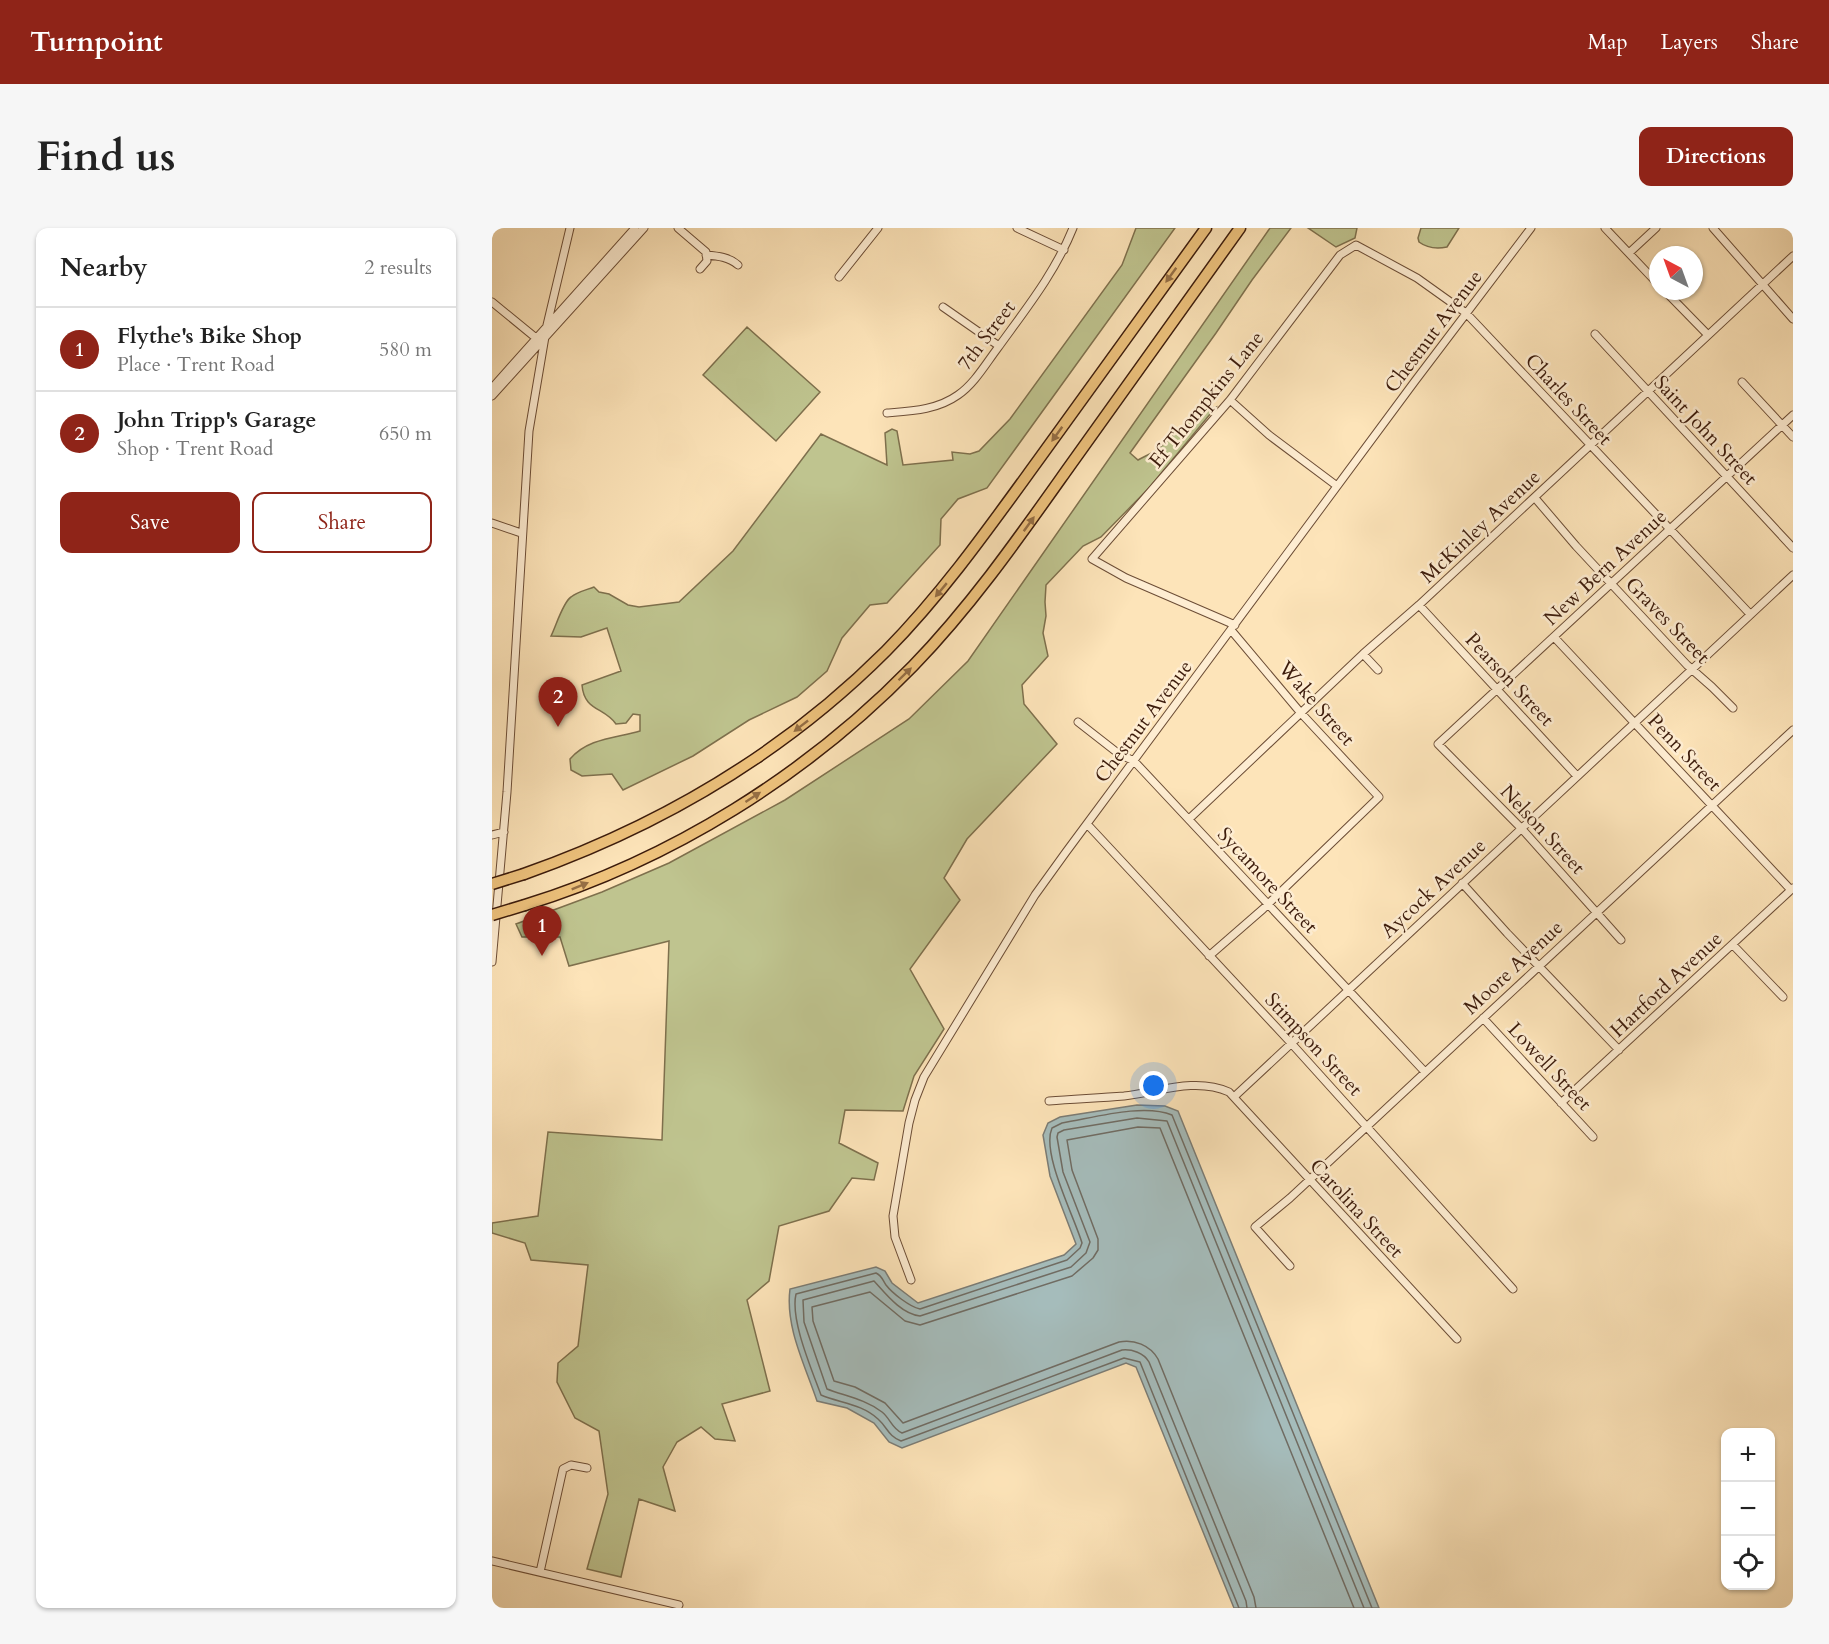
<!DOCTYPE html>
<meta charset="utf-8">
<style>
body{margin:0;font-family:Cardo,serif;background:#f6f6f6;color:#222}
.controls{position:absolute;right:18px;bottom:18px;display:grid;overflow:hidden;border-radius:12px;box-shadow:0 2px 4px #0004}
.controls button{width:54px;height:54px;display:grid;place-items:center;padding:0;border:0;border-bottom:2px solid #e0e0e0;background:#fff;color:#222;font:30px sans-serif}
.compass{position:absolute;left:1157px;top:18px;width:54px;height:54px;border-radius:50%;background:#fff;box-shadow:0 2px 4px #0004;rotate:319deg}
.you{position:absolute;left:662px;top:858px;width:21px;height:21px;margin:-15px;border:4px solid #fff;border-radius:50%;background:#1a73e8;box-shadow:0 0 0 9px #1a73e833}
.badge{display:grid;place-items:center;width:39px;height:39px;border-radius:50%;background:#8f2418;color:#fff;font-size:20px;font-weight:700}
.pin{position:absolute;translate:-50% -50px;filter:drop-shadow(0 2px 3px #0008)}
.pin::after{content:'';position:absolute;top:32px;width:21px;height:18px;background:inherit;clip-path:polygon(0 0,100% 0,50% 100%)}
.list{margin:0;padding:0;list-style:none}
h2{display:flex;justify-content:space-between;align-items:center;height:78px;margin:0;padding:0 24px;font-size:26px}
h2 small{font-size:20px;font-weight:400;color:#767676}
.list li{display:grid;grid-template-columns:39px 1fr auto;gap:18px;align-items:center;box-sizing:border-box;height:84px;padding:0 24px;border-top:2px solid #e0e0e0}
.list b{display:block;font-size:22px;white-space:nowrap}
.list p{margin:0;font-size:20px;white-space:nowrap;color:#767676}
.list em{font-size:20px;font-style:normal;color:#767676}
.actions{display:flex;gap:12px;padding:18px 24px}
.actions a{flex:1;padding:14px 0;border:2px solid #8f2418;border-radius:12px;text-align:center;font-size:21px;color:#8f2418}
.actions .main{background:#8f2418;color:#fff}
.icon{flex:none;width:33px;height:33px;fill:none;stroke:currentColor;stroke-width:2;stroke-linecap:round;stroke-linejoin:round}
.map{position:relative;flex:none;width:1301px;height:1380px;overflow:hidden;border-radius:12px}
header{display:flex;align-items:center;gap:36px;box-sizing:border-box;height:84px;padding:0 30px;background:#8f2418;color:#fff}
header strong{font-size:28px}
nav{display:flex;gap:33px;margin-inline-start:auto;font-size:21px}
.intro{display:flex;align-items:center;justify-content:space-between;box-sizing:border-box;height:144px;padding:0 36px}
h1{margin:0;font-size:42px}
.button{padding:15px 27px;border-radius:12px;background:#8f2418;color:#fff;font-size:21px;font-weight:700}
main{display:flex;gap:36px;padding:0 36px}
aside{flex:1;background:#fff;border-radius:12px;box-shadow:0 2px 4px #0004}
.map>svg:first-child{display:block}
.green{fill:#bfc48f;stroke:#7e704d;stroke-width:1.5}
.water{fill:#a5bcbb;stroke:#7b7c75;stroke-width:1.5}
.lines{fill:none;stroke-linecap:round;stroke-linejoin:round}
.shore{stroke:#706c63;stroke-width:1.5}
.minor-casing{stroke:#6c4d36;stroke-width:9}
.highway-casing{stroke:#3c1b0b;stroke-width:13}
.minor{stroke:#feedd2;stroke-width:7}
.highway{stroke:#eec27c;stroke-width:10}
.highway-bridge-casing{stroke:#3c1b0b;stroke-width:13;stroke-linecap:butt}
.highway-bridge{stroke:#eec27c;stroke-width:10}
.oneway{fill:#956e44}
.labels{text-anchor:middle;stroke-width:5;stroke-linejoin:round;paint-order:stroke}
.street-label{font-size:20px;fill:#3c1b0b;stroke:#feedd2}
</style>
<header>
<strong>Turnpoint</strong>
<nav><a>Map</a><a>Layers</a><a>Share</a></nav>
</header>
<div class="intro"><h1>Find us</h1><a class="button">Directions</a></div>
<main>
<aside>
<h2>Nearby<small>2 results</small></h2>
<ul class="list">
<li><span class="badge">1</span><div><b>Flythe's Bike Shop</b><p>Place · Trent Road</p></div><em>580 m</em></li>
<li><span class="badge">2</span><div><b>John Tripp's Garage</b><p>Shop · Trent Road</p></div><em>650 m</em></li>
</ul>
<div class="actions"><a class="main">Save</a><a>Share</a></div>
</aside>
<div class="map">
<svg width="1301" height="1380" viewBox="0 0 1301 1380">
<rect width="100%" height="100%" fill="#fde4b9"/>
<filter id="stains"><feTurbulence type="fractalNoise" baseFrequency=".00333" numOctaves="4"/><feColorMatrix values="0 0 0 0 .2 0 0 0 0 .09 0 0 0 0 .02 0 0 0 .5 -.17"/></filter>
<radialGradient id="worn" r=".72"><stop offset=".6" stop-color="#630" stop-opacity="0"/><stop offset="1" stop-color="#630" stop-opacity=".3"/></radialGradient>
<path class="green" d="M644 0H683L495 260 466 271 449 291 448 317 395 375 378 377 350 410 335 443 305 469 257 492 201 528 131 562 120 546 90 548 79 542 78 531C96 510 124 510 148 503V487L141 486 134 495 124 496C112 479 92 483 90 457L129 443 115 400 89 409 59 408C64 398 71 374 79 369 85 364 94 362 102 359L107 364 117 366 136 377 147 379 187 374 241 323 329 206 395 237 393 205 400 201 405 203 411 237 461 232 460 224 478 226 487 223 518 191 630 37Z
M778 0H799L760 52 724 105 638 225 646 232C653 228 661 225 667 220 685 206 700 184 724 179L657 260 609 309 591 318 554 357 553 374 554 388 551 405 556 428 530 457 532 476 565 516 475 611 452 650 468 672 418 741 452 801 422 848 411 883 353 882 347 915 386 935 382 952 360 950 337 983 287 998 277 1053 255 1072 278 1163 230 1176 243 1213 223 1211 209 1199 185 1214 171 1239 183 1283 147 1271 129 1349 95 1341 116 1266 107 1203 83 1190 65 1154 66 1135 86 1118 96 1037 39 1032 33 1015 0 1005V995L46 988 56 904 170 912 177 713 77 738 68 709H30L24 696 110 664 177 635 293 572 417 491 476 433Z
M816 0H865L863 10 844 19Z
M929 0H967L955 19C945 21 935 20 927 14L926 10Z
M255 99 328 164 284 213 211 147Z"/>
<path class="water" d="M645 877 673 878 686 883 887 1380H742L644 1139 634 1135 410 1220 397 1214 382 1195 355 1180 325 1173C313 1137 293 1099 298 1061L384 1039 393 1043 400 1055 426 1075 572 1027 584 1016 558 948 551 907 556 895 568 889Z"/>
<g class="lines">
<path class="shore" d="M747 1380 648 1134 632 1130 409 1213C396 1208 396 1200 386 1191 370 1176 348 1175 329 1167 320 1142 298 1092 304 1066L384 1045C390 1048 390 1051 394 1057 400 1065 418 1079 428 1081L575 1032 588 1020 590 1015C582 988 549 925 560 900L570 895C601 890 651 875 680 887L880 1380
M755 1380 754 1373 657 1134C652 1125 640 1121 630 1122L410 1205C400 1201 398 1190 390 1184 373 1171 353 1168 335 1161L312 1094 311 1072 382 1053C393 1065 409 1086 428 1088L579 1039 594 1025 598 1014 571 944 565 909 566 905 572 902 645 890 675 893 872 1380
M764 1380 762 1369 666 1131C658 1117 642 1111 627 1114L411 1195 393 1175 363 1159 342 1153 321 1093 320 1079 378 1064 413 1093 428 1097 580 1048 601 1030 606 1022V1011L580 942 575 912 646 899 668 900 862 1380"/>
<defs>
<path id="minor" d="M186 0 214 24 215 33 208 41
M525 0 572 22
M1113 0 1166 56
M1221 0 1301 91
M1137 25 1164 0
M214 27C226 28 237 29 246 37
M347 49 386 0
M1173 63 1216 107
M0 74 44 110
M451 79 507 118
M1103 106 1301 320
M1250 154 1301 209
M0 160 143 0
M0 168 152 0
M738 172 777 207 845 258
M395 185C420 183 445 182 466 167 482 156 493 137 505 121 533 82 563 45 581 0
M1043 270 1084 318 1195 437 1220 459 1241 480
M0 295 29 305
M927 377 1085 548
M743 397 634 350 600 331 738 172 848 27 864 17 925 50 974 85 1258 386
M1062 409 1299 662
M871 426 886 442
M586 494 627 526 642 533 933 844
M697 591 871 426 927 377 1301 28
M595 596 799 815 1021 1061
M0 607 12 604
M970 655 1015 705 1127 822
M1129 712 1029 600 946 516 1301 187
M1241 717 1291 769
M717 728 771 681 887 569 808 484 739 402
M0 734 15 564 37 203 55 97 78 0
M991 790 1101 909
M742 869 1301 347
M557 873C582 871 607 870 632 868 666 864 704 849 737 864L965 1111
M1069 875 1301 660
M798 1038 763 999 798 970 1301 502
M419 1052 403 1009 401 988 417 895 423 872 432 849 543 667 574 624 923 153 1039 0
M0 1333 187 1377
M48 1344 71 1241 79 1237 95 1240"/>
<path id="highway" d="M32 646C168 598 292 525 394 423 452 364 499 297 547 231 603 154 658 77 714 0
M33 677C179 632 315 547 421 438 480 377 528 308 577 239 634 159 691 80 748 0"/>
</defs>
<use href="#minor" class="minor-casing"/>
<use href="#highway" class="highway-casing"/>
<use href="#minor" class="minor"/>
<use href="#highway" class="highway"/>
<defs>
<path id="highway-bridge" d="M0 656 32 646
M0 687 33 677"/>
</defs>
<use href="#highway-bridge" class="highway-bridge-casing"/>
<use href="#highway-bridge" class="highway-bridge"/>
</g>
<defs><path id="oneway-solid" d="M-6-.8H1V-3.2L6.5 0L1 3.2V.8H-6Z" transform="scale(1.5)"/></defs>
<g class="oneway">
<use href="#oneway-solid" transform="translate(679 47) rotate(126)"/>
<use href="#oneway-solid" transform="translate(565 206) rotate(126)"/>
<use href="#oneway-solid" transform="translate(537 296) rotate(-54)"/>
<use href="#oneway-solid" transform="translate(449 362) rotate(130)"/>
<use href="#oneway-solid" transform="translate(413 446) rotate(-44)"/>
<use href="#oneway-solid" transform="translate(309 498) rotate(142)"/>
<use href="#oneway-solid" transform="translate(261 569) rotate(-33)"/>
<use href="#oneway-solid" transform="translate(88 658) rotate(-22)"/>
</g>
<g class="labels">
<g class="street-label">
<text transform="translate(941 103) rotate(-53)" y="7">Chestnut Avenue</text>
<text transform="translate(494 107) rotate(-53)" y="7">7th Street</text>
<text transform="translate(714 171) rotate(-51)" y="7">Ef Thompkins Lane</text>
<text transform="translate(1077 171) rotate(47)" y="7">Charles Street</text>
<text transform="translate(1214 202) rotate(47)" y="7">Saint John Street</text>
<text transform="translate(988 298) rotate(-43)" y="7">McKinley Avenue</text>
<text transform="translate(1113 339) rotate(-43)" y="7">New Bern Avenue</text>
<text transform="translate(1176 392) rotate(46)" y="7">Graves Street</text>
<text transform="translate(1018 451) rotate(47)" y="7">Pearson Street</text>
<text transform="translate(825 475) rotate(49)" y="7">Wake Street</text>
<text transform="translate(651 493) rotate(-53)" y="7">Chestnut Avenue</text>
<text transform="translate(1193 524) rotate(47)" y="7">Penn Street</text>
<text transform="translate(1051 601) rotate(47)" y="7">Nelson Street</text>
<text transform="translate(776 652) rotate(47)" y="7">Sycamore Street</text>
<text transform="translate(941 660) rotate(-43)" y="7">Aycock Avenue</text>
<text transform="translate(1021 739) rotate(-43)" y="7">Moore Avenue</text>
<text transform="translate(1174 756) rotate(-43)" y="7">Hartford Avenue</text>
<text transform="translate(822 816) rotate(47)" y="7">Stimpson Street</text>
<text transform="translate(1058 838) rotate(47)" y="7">Lowell Street</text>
<text transform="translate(865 980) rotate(47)" y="7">Carolina Street</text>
</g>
</g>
<rect width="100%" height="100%" filter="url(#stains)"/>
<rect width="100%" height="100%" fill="url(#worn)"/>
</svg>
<div class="controls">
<button>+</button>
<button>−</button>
<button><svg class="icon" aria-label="locate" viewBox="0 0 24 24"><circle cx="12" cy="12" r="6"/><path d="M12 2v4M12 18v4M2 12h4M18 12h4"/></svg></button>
</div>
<svg class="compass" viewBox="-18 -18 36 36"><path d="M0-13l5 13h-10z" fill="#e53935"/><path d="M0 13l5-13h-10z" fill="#767676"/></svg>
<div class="you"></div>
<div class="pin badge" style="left:50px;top:728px">1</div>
<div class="pin badge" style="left:66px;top:499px">2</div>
</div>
</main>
